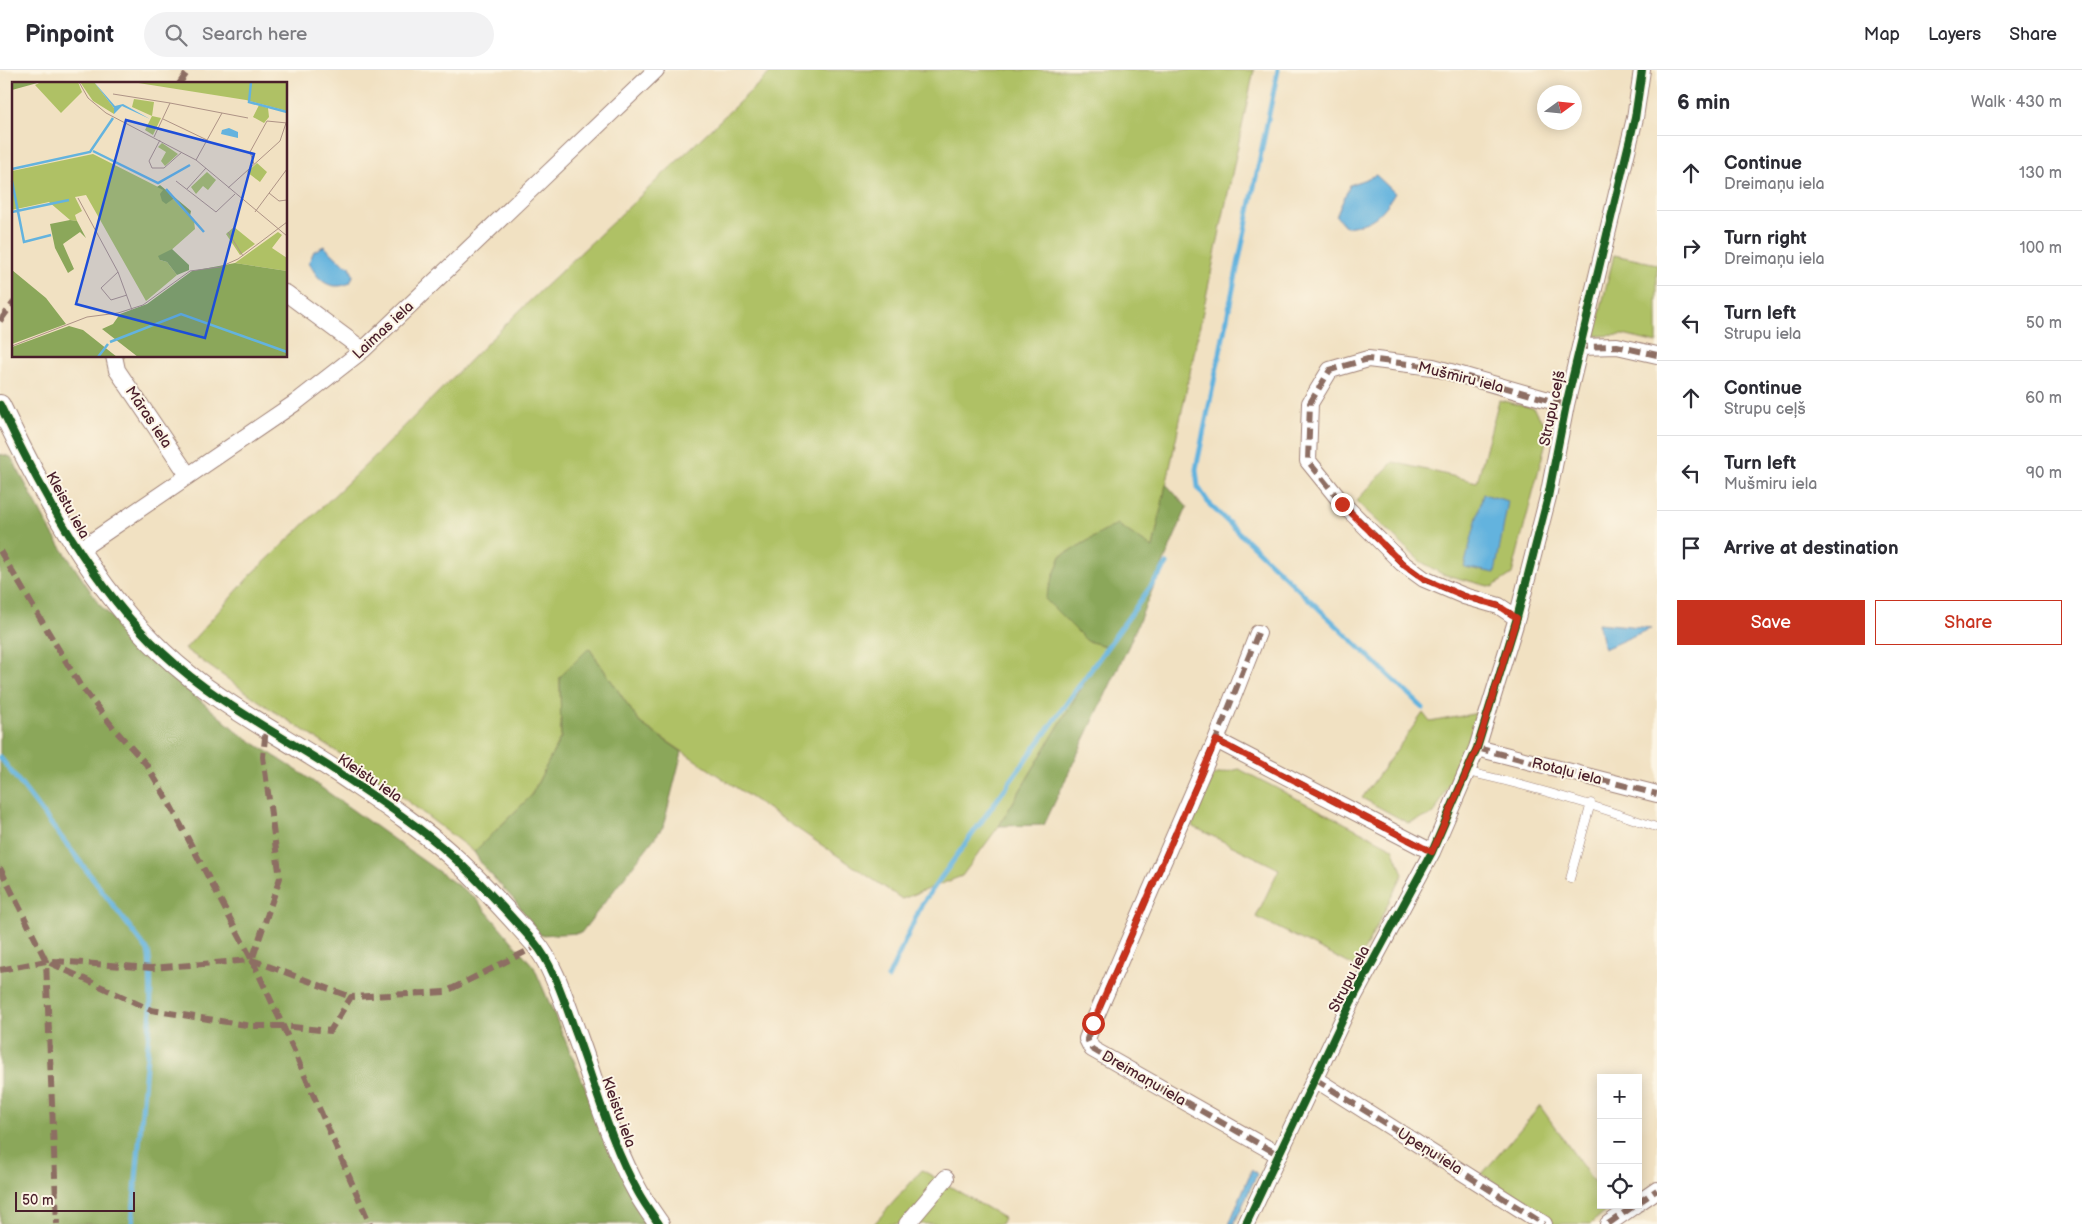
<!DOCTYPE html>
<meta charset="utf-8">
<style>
body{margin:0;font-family:"Balsamiq Sans",sans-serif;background:#f2f2f3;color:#2b2b33}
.controls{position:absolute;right:15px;bottom:15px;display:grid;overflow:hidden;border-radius:0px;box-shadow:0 2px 12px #0003}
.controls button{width:45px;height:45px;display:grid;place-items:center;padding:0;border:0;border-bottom:1px solid #e1e1e2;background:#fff;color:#2b2b33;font:25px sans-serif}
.compass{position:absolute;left:1537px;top:15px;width:45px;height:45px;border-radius:50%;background:#fff;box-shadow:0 2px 12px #0003;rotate:75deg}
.scale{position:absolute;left:15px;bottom:12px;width:120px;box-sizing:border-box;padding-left:5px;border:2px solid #4a1f2b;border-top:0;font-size:14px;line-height:18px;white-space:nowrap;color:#4a1f2b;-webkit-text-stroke:4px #fcf5e5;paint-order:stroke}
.stop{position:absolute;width:15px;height:15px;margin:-11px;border:4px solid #c8321e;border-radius:50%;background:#fff}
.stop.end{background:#c8321e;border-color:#fff;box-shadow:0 1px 5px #0008}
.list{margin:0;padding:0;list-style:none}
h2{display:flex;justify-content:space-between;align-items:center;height:65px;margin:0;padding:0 20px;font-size:21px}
h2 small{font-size:16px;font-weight:400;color:#7c7c81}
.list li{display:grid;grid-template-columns:32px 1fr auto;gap:15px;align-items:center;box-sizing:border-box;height:75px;padding:0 20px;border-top:1px solid #e1e1e2}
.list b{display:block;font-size:19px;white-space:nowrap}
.list p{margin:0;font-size:16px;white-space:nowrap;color:#7c7c81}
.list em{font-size:16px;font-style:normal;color:#7c7c81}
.actions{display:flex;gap:10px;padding:15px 20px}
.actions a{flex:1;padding:11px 0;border:1px solid #c8321e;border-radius:0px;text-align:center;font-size:18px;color:#c8321e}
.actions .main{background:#c8321e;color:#fff}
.icon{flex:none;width:28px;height:28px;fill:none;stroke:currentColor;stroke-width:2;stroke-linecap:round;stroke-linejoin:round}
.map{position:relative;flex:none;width:1657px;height:1154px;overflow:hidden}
header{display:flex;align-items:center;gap:30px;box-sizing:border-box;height:70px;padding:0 25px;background:#fff;border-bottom:1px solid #e1e1e2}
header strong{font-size:24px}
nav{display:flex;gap:28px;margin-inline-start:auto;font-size:18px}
.search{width:350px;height:45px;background:#f2f2f3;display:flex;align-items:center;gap:12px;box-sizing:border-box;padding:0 18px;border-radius:28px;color:#7c7c81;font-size:19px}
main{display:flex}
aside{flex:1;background:#fff}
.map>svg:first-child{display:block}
.green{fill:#afc165;stroke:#7c7048}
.forest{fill:#8ba75a;stroke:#6a6342}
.water{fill:#64b3de;stroke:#576984}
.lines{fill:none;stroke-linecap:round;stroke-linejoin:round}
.stream{stroke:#64b3de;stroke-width:5}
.service-casing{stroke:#9e8076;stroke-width:9}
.minor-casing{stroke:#9e8076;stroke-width:18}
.tertiary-casing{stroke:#9e8076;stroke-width:22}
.service{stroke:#fff;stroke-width:8}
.minor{stroke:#fff;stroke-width:16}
.tertiary{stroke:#fff;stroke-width:20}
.quiet{stroke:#8d6e63;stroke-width:6;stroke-dasharray:12 6;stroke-linecap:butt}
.cycleway-casing{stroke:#fcf5e5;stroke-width:11}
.cycleway{stroke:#1b5e20;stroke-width:8}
.route{stroke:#c8321e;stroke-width:6}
.labels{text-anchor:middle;stroke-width:4;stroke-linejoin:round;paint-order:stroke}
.street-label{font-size:15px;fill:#4a1f2b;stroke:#fcf5e5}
.inset-river{fill:none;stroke:#64b3de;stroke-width:2.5}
.inset-road{fill:none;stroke:#ae9386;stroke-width:1}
.view{fill:#1d4ed8;fill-opacity:0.15;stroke:#1d4ed8;stroke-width:2.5}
.inset-edge{fill:none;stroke:#4a1f2b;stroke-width:2.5}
</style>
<header>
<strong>Pinpoint</strong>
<div class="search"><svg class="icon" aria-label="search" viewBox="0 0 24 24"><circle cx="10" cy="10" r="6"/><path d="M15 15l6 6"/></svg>Search here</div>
<nav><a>Map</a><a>Layers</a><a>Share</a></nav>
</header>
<main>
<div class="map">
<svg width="1657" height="1154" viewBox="0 0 1657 1154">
<rect width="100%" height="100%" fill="#fcf5e5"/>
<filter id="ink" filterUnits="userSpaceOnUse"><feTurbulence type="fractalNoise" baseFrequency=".02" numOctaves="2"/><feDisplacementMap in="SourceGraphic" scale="10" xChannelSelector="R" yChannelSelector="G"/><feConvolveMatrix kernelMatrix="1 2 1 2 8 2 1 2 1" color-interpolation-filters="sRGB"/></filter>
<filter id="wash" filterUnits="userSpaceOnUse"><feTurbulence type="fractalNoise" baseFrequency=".0096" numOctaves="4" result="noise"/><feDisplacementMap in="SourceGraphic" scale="20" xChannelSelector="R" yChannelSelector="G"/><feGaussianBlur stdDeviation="1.12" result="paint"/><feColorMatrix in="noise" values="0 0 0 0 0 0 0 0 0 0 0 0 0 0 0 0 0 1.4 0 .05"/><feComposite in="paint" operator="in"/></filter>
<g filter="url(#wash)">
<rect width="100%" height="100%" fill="#f1e1c2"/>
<path class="green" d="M773 0H1254L1153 478 1106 576 999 756 962 806 902 829 640 653 589 578 560 607 561 667 531 726 474 782 376 707 269 638 185 579 250 506 368 393 515 245Z
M1614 185 1657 194V273L1623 265 1594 266Z
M1499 330 1533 338 1549 360 1512 504 1492 517 1442 504 1420 491 1356 431 1393 392 1477 412Z
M1423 643 1430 652 1478 643 1470 672 1434 744 1408 753 1362 728Z
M1239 699 1393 778 1403 804 1356 897 1256 847 1279 799 1192 756 1214 705Z
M1540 1036 1601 1122V1135L1611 1137 1590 1154H1553L1482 1104Z
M922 1100 1004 1148 1001 1154H874Z"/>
<path class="forest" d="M0 384 11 387 53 465 99 534 156 593 240 664 301 703 474 827 534 897 609 1073 646 1154H0Z
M1166 414 1187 437 1129 575 1044 755 999 756 1106 576 1087 571 1045 529 1061 486 1117 454 1153 478Z
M589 578 640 653 682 682 663 757 581 863 540 865 516 832 483 796 474 782 531 726 561 667 560 607Z"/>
<path class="water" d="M1376 105 1395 123C1382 145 1372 154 1346 157L1336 146 1350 115Z
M324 176 342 193 350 196 353 206 350 213C330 222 317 210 309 192L314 181Z
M1483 424 1508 431 1495 503 1464 497Z
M1598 553 1651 558 1604 579Z
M1252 1099 1257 1104 1234 1154H1229Z"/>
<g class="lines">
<path class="stream" d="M1278 0 1196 399 1198 417 1210 435 1423 638
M0 687 148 881C152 901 150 920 151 940L132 1154
M888 908 922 834 1167 494"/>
</g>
</g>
<g filter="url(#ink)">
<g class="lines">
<defs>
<path id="service" d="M1468 702C1532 716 1594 735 1656 757
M1570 809 1591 733"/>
<path id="minor" d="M286 223 363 280
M1580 277 1617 276 1657 285
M114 286 117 300 188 405
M78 481 295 333 363 280 656 0
M1517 548 1499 536 1464 526 1424 509 1402 493 1342 433 1308 391 1310 333 1330 300 1368 289 1433 297 1566 335
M1258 563 1216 670 1093 953 1087 969 1092 979 1279 1085
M1216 670 1432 782
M1477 678 1657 724
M1315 1009 1544 1154
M1638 1133 1657 1120
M907 1154 946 1108
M1246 1154 1351 932 1432 782 1477 678 1517 548 1548 427 1566 335 1635 48 1642 0
M1608 1154 1635 1135"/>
<path id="tertiary" d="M0 335C41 421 93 518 163 583 216 633 282 665 342 705 379 730 418 755 452 786 481 812 508 843 534 872 554 895 566 937 577 966 596 1018 611 1074 638 1122 644 1133 652 1144 659 1154"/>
</defs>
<use href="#service" class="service-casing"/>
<use href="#minor" class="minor-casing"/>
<use href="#tertiary" class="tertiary-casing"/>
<use href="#service" class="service"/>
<use href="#minor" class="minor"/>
<use href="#tertiary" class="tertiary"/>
<path class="quiet" d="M179 14 189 0
M0 251 14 232
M1579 281 1580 277 1617 276 1657 285
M0 481 80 615 116 661 146 694 167 729 252 890 280 808 263 687 266 658
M1517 548 1499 536 1464 526 1424 509 1402 493 1342 433 1308 391 1310 333 1330 300 1368 289 1433 297 1566 335
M1258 563 1216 670 1093 953 1087 969 1092 979 1279 1085
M1216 670 1432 782
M1477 678 1657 724
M0 798 46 891 151 940 252 956H283L330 961 351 927 445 922 537 876
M252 890 283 956 370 1154
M53 891 152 898 252 890 351 927
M0 900 46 891 57 1154
M1315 1009 1544 1154
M1638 1133 1657 1120
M1608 1154 1635 1135"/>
<defs>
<path id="cycleway" d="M0 335C41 421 93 518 163 583 216 633 282 665 342 705 379 730 418 755 452 786 481 812 508 843 534 872 554 895 566 937 577 966 596 1018 611 1074 638 1122 644 1133 652 1144 659 1154
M1246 1154 1351 932 1432 782 1477 678 1517 548 1548 427 1566 335 1635 48 1642 0"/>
</defs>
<use href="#cycleway" class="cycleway-casing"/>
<use href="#cycleway" class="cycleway"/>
</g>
</g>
<g class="lines" filter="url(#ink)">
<path class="route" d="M1093 953 1216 670 1432 782 1477 678 1517 548 1499 536 1464 526 1424 509 1402 493 1342 434"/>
</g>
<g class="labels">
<g class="street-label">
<text transform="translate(383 260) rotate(-43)" y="5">Laimas iela</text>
<text transform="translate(1461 307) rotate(14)" y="5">Mušmiru iela</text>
<text transform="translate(1552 338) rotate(-78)" y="5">Strupu ceļš</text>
<text transform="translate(149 347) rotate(56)" y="5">Māras iela</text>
<text transform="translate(68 435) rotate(61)" y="5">Kleistu iela</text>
<text transform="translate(1567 701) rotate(14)" y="5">Rotaļu iela</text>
<text transform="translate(370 708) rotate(34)" y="5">Kleistu iela</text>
<text transform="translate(1349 909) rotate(-63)" y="5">Strupu iela</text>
<text transform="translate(1144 1008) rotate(30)" y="5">Dreimaņu iela</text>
<text transform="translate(619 1042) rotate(70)" y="5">Kleistu iela</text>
<text transform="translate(1430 1081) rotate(32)" y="5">Upeņu iela</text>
</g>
</g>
<g transform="translate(12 12)">
<rect width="275" height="275" fill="#f1e1c2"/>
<path d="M29 0H66L70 10 49 31 23 3ZM68 0H82L102 26V32L81 19ZM120 0H275V29L234 18ZM122 17 142 20 140 34 149 36 141 53 133 48 140 34 120 25ZM247 23 256 26 257 35 252 41 241 35ZM150 61 166 72 153 84 149 79 154 70 146 65ZM81 72 152 108 182 139 183 147 148 178 155 180 165 193 134 219 74 113 63 115 70 129 63 133 65 139 58 138 37 120 0 128V89ZM245 81 255 90 248 100 235 90ZM195 90 204 98 196 108 191 104 184 112 179 105ZM222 145 243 162 228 173 214 152ZM266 150 270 153 260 166 275 176V189L223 181Z" fill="#afc165"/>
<path d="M0 0H29L0 8ZM148 103 179 129 178 134 161 117 154 122 150 119 148 112 151 108 145 105ZM58 138 65 139 74 156 68 150 51 162 62 187 56 191 43 166 38 142ZM160 167 177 183V188L165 193 155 180 148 178 146 174ZM223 181 275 189V275H126L90 247 101 242 108 232 135 222 180 189ZM0 188 34 216 54 242 0 262ZM57 244 71 248 105 275H0V265Z" fill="#8ba75a"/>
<path d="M82 0 103 24 111 22 138 37 110 24 102 32V26ZM217 46 226 50V56L209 52 210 48Z" fill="#64b3de"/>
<path class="inset-river" d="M239 0 237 20 275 30M81 69 146 101 178 83M0 87 78 70 101 36M0 99 12 160 39 153M154 107 192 150M0 130 57 118M98 260 169 232 275 270M86 275 96 262"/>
<path class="inset-road" d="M67 0 76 16 94 31 184 78 275 154M101 12 158 21 142 55M158 21 236 36M151 37 195 58M148 58 137 79 140 86H152L170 70M184 78 210 31M242 82 238 70 255 39 275 41M164 99 204 130 223 112M216 106 268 59 274 41M175 107 194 86M257 111 267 119 275 118M66 116 106 190 120 228M243 130 275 87M216 150 231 174M106 190 89 206 99 218 115 213M0 264 75 235 106 231 131 223 178 189 208 185 226 177 275 140"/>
<path class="view" d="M114 38 242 72 193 256 64 222Z"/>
<rect width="275" height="275" class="inset-edge"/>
</g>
</svg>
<div class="controls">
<button>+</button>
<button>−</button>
<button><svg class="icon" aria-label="locate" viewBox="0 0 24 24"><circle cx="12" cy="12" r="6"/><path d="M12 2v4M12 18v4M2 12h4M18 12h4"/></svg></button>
</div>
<svg class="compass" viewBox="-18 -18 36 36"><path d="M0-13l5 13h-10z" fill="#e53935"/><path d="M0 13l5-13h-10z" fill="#7c7c81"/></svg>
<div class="scale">50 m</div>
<div class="stop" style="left:1093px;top:953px"></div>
<div class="stop end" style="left:1342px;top:434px"></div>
</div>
<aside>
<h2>6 min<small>Walk · 430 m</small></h2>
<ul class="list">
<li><svg class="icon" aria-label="ahead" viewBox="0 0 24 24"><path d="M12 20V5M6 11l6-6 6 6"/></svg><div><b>Continue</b><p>Dreimaņu iela</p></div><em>130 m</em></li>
<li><svg class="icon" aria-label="right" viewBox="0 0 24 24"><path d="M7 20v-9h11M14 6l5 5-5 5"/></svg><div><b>Turn right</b><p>Dreimaņu iela</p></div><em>100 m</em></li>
<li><svg class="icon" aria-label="left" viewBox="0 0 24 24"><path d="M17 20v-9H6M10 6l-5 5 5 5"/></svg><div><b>Turn left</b><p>Strupu iela</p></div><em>50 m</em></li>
<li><svg class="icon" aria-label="ahead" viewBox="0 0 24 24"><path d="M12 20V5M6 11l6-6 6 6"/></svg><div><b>Continue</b><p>Strupu ceļš</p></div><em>60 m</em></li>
<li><svg class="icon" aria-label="left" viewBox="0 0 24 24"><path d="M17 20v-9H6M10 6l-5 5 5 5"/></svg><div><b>Turn left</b><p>Mušmiru iela</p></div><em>90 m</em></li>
<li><svg class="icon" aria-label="arrive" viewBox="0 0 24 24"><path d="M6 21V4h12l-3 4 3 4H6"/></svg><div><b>Arrive at destination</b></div></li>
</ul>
<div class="actions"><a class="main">Save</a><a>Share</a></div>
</aside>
</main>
